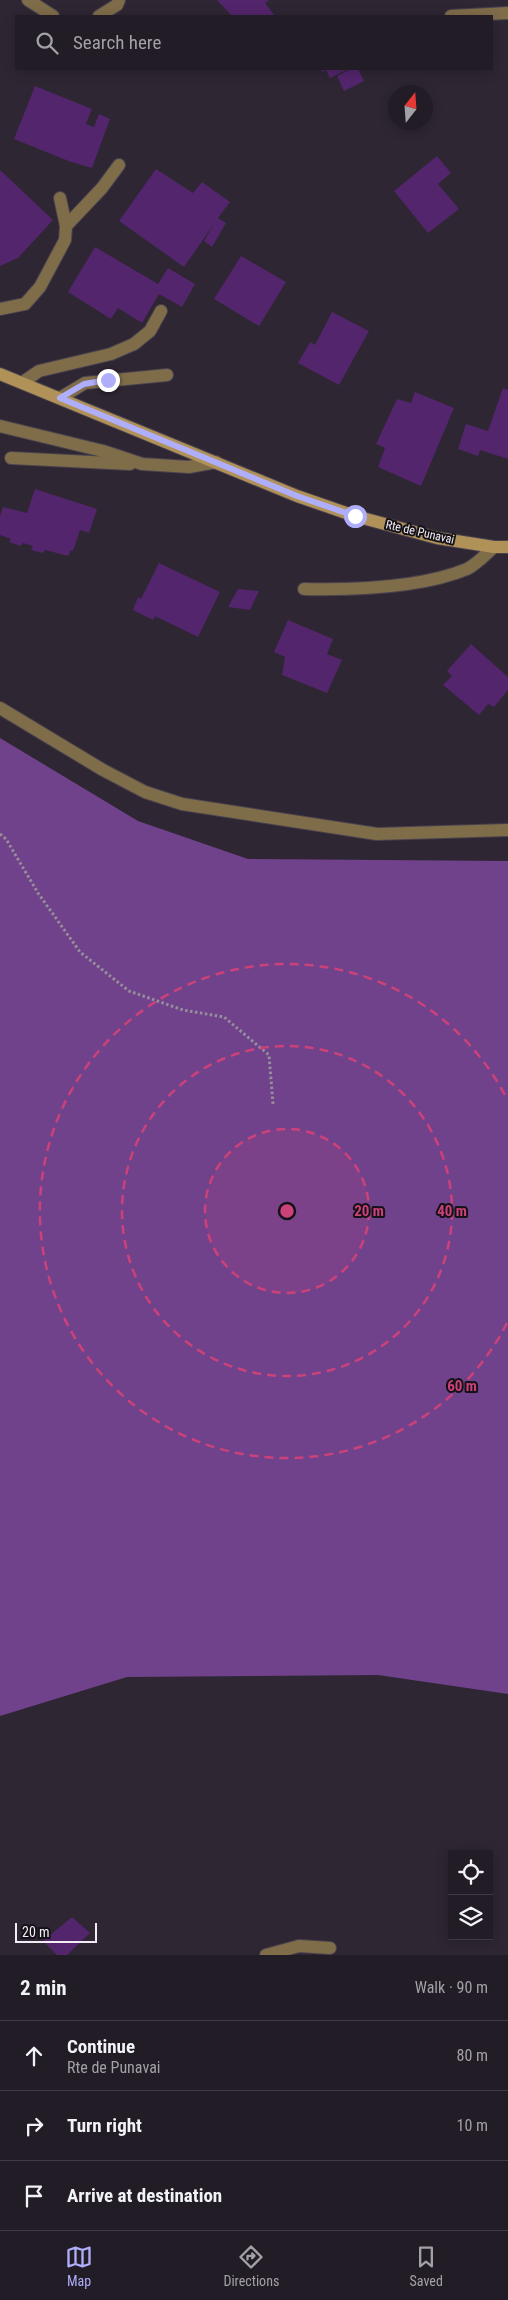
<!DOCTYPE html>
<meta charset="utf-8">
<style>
body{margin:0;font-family:"Roboto Condensed",sans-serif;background:#2a252e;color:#f1f3f6}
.controls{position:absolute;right:15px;bottom:15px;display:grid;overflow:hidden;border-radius:0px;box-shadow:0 2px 12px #0003}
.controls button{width:45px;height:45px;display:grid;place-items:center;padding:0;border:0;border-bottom:1px solid #3f3a43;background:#221c26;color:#f1f3f6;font:25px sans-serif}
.compass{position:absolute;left:388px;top:85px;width:45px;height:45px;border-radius:50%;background:#221c26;box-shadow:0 2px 12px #0003;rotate:17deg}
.scale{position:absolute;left:15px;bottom:12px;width:82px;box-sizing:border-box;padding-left:5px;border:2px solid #f1ecf5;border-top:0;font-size:14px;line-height:18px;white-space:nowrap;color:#f1ecf5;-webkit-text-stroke:4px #141117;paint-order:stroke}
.stop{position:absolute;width:15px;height:15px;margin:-11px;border:4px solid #afaefa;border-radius:50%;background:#fff}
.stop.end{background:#afaefa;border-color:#fff;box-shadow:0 1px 5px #0008}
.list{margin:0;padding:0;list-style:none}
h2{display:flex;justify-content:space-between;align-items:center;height:65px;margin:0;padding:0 20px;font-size:21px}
h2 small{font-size:16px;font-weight:400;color:#a2a1a7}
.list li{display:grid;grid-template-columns:32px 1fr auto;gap:15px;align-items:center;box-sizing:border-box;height:70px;padding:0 20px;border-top:1px solid #3f3a43}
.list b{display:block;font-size:19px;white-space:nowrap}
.list p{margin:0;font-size:16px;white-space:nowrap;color:#a2a1a7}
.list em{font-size:16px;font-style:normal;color:#a2a1a7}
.icon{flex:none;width:28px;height:28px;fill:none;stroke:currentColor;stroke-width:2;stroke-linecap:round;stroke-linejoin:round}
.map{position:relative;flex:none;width:508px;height:1955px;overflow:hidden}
.search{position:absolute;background:#221c26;box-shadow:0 2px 12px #0003;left:15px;right:15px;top:15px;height:55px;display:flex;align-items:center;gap:12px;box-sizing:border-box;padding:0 18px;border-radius:0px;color:#a2a1a7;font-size:19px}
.sheet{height:275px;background:#221c26}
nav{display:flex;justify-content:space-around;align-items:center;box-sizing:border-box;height:70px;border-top:1px solid #3f3a43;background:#221c26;font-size:14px;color:#a2a1a7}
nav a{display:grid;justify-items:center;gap:2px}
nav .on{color:#afaefa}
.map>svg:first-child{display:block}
.forest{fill:#70428b}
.building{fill:#53256c}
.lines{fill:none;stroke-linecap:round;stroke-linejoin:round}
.lane-casing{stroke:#49424e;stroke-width:14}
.street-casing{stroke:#49424e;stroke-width:14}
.secondary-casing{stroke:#49424e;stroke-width:14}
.path{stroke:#968f9a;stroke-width:3;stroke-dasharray:2.5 2.5;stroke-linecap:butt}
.lane{stroke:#7f6c49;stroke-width:12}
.street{stroke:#7f6c49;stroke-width:12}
.secondary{stroke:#b09158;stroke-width:12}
.route{stroke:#afaefa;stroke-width:6}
.ring{fill:none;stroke:#cb427a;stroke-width:2.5;stroke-dasharray:9 6}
.labels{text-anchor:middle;stroke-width:4;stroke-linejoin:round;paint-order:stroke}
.street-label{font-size:12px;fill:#f1ecf5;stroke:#141117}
.centre{fill:#cb427a;stroke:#141117;stroke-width:2.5}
.ring-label{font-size:15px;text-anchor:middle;font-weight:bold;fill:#cb427a;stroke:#141117;stroke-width:4;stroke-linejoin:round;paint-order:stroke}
</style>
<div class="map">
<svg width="508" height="1955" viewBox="0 0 508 1955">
<rect width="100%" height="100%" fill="#2e2633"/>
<path class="forest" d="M0 738 138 821 248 859 508 861V1694L378 1675 127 1677 0 1716Z"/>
<path class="building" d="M217 0H269L265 3 275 16H232Z
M321 69H348L330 78 326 70 322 72Z
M351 69H358L364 81 344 91 337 76Z
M35 86 92 109 86 124 94 127 99 114 110 119 92 168 71 162 14 139Z
M437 156 451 173 438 184 459 209 428 233 394 191Z
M156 169 193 193 202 182 230 202 218 218 226 223 212 247 204 241 214 224 184 267 119 221Z
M0 170 53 220 18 258 0 266Z
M95 247 158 284 168 268 195 284 182 307 159 294 142 323 118 308 111 319 68 292Z
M241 256 286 282 259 326 214 299Z
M332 312 369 331 339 385 298 363 310 342 315 345Z
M503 388 508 390V459L480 450 478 456 458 449 466 424 488 431Z
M415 392 454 408 421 486 378 467 385 448 376 444 397 399 411 403Z
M35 489 97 509 89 533 80 530 73 551 71 550 68 556 45 550 43 553 31 550 33 546 23 543 21 546 9 542 11 539 0 535V516L3 507 27 513Z
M159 563 220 592 198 637 155 616 153 620 133 610 138 597 141 599Z
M238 589 259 591 250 610 228 607Z
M288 620 333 639 327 654 342 660 327 693 282 675 285 657 274 652Z
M471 644 508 677V690L494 707 488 704 479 715 443 685 452 676 447 671Z
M72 1917 90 1933 67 1955H57L43 1941Z"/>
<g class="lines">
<defs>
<path id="lane" d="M0 708 103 770 145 792 182 804 377 834 508 830"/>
<path id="street" d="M28 0 53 16
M99 16 117 5 119 0
M451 16 508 13
M66 226 102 188 119 165
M0 309 25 304 40 287 65 240 66 226 60 198
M23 382 39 371 111 354 134 344 150 331 161 311
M60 398 85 383 167 375
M0 426 103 451 142 464 189 467 216 462
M11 458 130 464
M304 589C353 590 421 588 467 569 477 564 486 554 494 547
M266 1955 299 1946 330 1948"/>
<path id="secondary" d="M0 374 297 496 355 516 437 538 494 547H508"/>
</defs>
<use href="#lane" class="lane-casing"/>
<use href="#street" class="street-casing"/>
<use href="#secondary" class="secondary-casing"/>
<path class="path" d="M0 834 6 839 38 893 80 952 129 991 183 1010 224 1017 269 1055 273 1104"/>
<use href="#lane" class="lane"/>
<use href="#street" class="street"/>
<use href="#secondary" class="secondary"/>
</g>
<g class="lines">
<path class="route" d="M108 380 84 384 60 398 297 496 355 516"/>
</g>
<circle cx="287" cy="1211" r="82" fill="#cb427a" fill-opacity=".12"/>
<g class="ring">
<circle cx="287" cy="1211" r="82"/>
<circle cx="287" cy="1211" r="165"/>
<path d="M507 1323A247 247 0 1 1 507 1099"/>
</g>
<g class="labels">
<g class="street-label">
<text transform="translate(420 532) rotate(13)" y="4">Rte de Punavai</text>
</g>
</g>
<circle cx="287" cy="1211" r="8" class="centre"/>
<g class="ring-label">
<text x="369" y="1216">20 m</text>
<text x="452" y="1216">40 m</text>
<text x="462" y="1391">60 m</text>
</g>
</svg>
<div class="controls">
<button><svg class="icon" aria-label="locate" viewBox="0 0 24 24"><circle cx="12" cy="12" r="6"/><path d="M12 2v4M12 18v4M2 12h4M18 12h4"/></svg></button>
<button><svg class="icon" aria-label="layers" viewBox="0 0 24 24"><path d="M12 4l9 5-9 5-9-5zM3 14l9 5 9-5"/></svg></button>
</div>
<svg class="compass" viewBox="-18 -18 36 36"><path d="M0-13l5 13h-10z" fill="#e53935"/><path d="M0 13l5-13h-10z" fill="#a2a1a7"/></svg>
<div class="scale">20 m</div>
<div class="stop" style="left:355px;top:516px"></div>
<div class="stop end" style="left:108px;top:380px"></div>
<div class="search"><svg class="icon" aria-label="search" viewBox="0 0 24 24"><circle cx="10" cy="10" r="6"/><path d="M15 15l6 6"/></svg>Search here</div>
</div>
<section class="sheet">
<h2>2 min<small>Walk · 90 m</small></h2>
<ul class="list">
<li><svg class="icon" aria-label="ahead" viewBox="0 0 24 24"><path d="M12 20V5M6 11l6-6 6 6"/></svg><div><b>Continue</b><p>Rte de Punavai</p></div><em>80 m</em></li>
<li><svg class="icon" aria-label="right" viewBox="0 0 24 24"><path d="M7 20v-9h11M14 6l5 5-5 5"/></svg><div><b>Turn right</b></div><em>10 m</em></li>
<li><svg class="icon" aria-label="arrive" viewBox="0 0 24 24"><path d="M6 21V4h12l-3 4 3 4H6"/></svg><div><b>Arrive at destination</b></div></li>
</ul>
</section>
<nav>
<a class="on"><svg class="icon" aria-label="map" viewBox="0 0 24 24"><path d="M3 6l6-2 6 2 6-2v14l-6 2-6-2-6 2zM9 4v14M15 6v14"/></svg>Map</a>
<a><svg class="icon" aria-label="directions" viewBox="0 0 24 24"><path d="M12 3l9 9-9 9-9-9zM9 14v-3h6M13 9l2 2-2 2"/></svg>Directions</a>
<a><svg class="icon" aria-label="saved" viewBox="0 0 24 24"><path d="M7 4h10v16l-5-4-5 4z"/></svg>Saved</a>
</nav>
